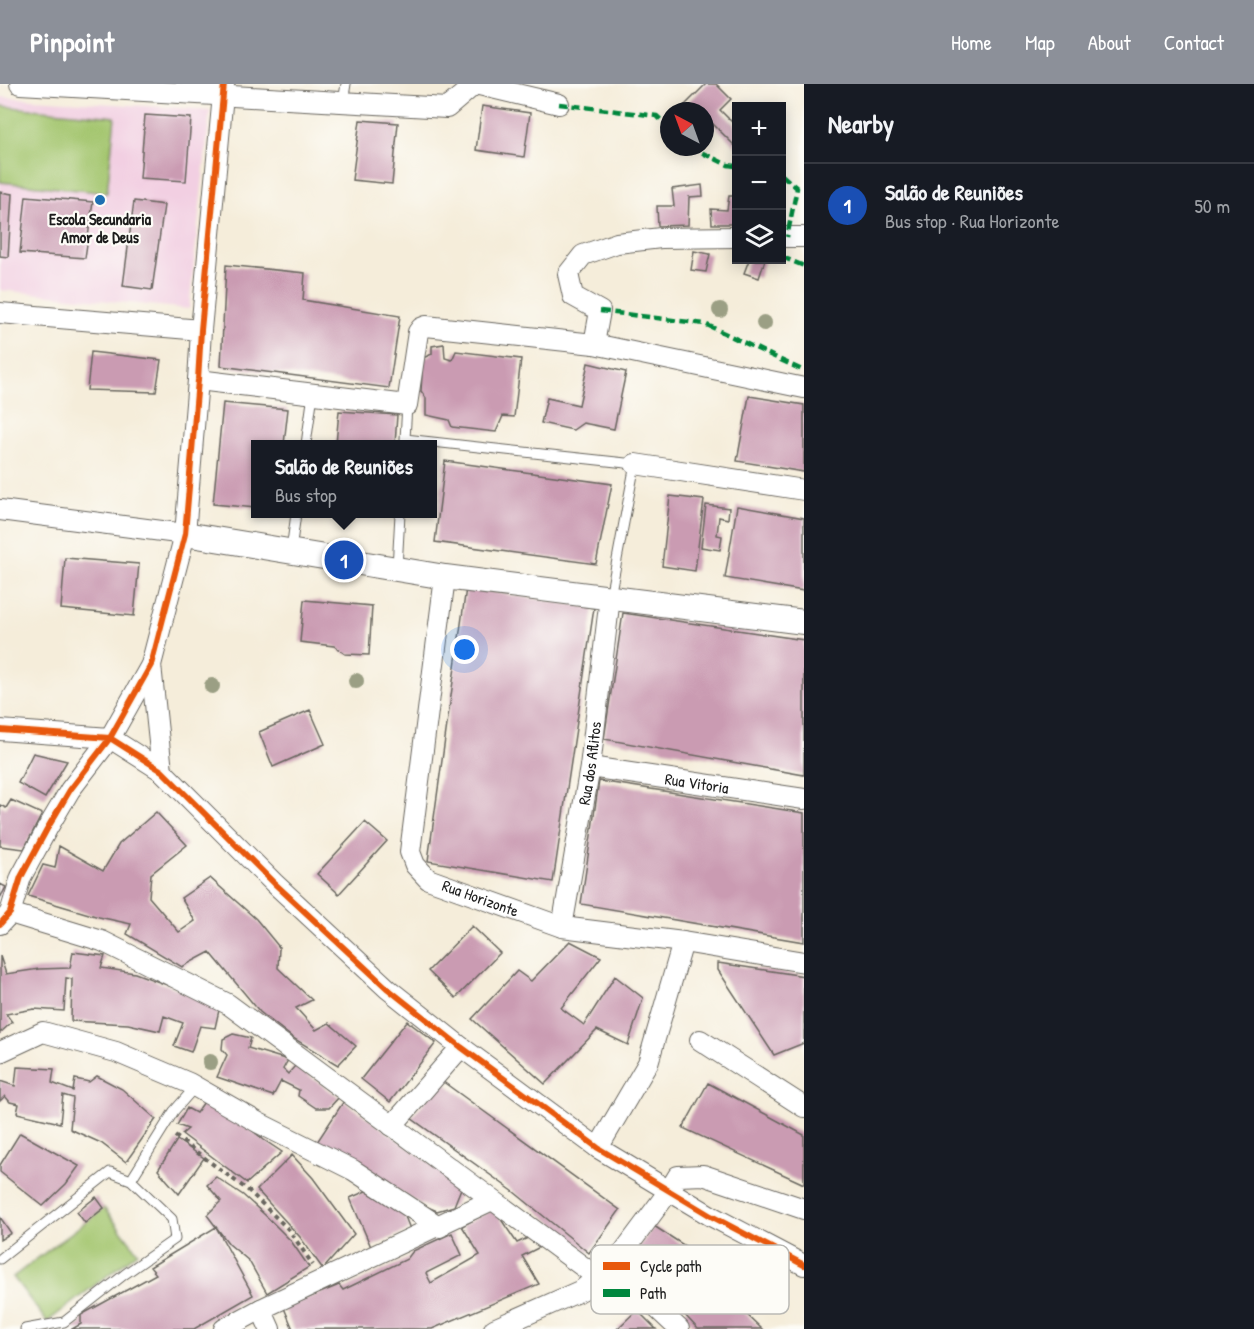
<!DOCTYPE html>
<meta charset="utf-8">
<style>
body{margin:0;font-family:"Patrick Hand",sans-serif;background:#20242c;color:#f1f3f6}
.controls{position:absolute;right:18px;top:18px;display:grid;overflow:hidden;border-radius:0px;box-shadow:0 3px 15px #0003}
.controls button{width:54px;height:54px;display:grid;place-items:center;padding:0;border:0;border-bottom:2px solid #363941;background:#171b24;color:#f1f3f6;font:30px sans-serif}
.compass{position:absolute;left:660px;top:18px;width:54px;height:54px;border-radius:50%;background:#171b24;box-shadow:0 3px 15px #0003;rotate:319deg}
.you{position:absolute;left:465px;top:566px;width:21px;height:21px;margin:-15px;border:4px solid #fff;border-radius:50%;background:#1a73e8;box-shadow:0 0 0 9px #1a73e833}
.badge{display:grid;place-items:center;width:39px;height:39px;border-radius:50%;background:#8c9099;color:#fff;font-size:20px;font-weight:700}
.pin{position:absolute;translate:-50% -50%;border:3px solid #fff;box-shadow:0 2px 6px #0006}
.popup{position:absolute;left:251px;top:356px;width:186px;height:78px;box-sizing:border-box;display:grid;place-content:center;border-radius:0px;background:#171b24;filter:drop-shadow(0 2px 4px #0005);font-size:20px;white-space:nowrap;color:#9ea1a6}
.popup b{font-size:22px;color:#f1f3f6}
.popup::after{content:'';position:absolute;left:50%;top:100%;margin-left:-12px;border:12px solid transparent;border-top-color:#171b24}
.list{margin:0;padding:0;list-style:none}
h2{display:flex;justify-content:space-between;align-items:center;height:78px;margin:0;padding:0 24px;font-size:26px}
h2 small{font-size:20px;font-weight:400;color:#9ea1a6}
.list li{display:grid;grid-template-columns:39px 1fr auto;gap:18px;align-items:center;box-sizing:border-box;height:84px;padding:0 24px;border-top:2px solid #363941}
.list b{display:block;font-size:22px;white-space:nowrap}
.list p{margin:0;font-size:20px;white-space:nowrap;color:#9ea1a6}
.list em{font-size:20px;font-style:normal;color:#9ea1a6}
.icon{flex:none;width:33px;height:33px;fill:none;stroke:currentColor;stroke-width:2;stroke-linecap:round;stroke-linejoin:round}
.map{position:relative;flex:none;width:804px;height:1245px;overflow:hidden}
header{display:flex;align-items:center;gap:36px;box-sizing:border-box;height:84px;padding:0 30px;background:#8c9099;color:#fff}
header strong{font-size:28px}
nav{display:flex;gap:33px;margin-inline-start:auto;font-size:21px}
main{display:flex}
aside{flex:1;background:#171b24}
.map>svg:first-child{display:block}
.built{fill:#f2cfe2}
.green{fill:#a4c66f;stroke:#607146;stroke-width:1.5}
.building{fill:#ca9bb2}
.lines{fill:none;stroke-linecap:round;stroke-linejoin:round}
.service-casing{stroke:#68655e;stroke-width:11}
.minor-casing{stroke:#68655e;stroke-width:22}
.tertiary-casing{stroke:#68655e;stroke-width:26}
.path{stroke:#68655e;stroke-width:4;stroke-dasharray:4.5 4.5;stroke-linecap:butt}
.service{stroke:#fff;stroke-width:9}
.minor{stroke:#fff;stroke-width:20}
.tertiary{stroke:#fff;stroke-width:24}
.quiet{stroke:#00873e;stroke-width:4.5;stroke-dasharray:9 4.5;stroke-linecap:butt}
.cycleway-casing{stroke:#fdfcf7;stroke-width:10}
.cycleway{stroke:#e8590c;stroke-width:6}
.tree{fill:#9b9f84}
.poi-dot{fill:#1f6fb2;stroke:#fdfcf7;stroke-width:2}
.labels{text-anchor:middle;stroke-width:4.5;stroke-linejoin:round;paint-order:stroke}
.poi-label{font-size:16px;font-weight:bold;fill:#1c1c1c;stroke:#fdfcf7}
.street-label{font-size:16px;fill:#1c1c1c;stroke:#fdfcf7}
.key{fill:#fdfcf7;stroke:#bab9b5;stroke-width:1.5}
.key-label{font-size:16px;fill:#1c1c1c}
</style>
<header>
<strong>Pinpoint</strong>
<nav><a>Home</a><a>Map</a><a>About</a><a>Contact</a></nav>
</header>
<main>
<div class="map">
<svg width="804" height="1245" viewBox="0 0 804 1245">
<rect width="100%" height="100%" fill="#fdfcf7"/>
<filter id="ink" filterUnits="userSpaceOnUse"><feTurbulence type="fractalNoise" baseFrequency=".0167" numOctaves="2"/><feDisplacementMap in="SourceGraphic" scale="12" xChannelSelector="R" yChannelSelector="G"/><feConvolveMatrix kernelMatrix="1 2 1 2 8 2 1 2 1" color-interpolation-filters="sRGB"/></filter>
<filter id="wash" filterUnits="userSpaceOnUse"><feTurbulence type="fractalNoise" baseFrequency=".008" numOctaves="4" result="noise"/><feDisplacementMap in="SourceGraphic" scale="24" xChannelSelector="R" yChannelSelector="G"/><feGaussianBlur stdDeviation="1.35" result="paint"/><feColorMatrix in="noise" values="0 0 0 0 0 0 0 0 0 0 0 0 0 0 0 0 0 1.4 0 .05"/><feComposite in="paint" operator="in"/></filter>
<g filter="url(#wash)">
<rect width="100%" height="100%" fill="#f5edda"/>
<path class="built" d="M0 13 210 26 189 225 0 206Z"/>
<path class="green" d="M0 22 115 33 107 109 0 98Z
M104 1124 138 1168 47 1238 13 1193Z"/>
<g id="blocks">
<path class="building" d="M706 0H716L731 15 720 26 736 42V63L709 36 705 40V27H679Z
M482 22 530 29 524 73 476 66Z
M145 31 191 34 186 97 140 94Z
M360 36 398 39 392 100 352 96Z
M702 101 703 112 689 113 688 141 658 142 657 122H674L672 105Z
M0 108 12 110 8 173 0 172Z
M26 112 93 118 85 174 20 169Z
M729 112H736V140H712L711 125 727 126Z
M134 117 164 121 152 206 123 202Z
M694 167 710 170 706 188 691 186Z
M749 176H765L759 194 744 189Z
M226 181 305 189 303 216 400 232 389 304 221 282Z
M444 260 445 274 452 276 456 267 521 275 514 333 503 332 496 348 452 343 449 336 426 331V314L421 307 423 274 432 270V262Z
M91 268 161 276 156 308 87 306Z
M588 279 626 288 614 345 583 339 573 346 541 339 547 314 579 321Z
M749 312 804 321V388L737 377Z
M223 319 288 325 284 360H256V424L213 420Z
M339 327 397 331 395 360H336Z
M445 377 612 400 596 480 435 458Z
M670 412 704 416 695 487 662 482Z
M706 421 729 424 728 435 719 433 717 451 722 452 720 466 701 463Z
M737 422 804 434V507L725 494Z
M65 474 139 480 134 532 61 525Z
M466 504 594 524 553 798 428 777Z
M304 516 372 522 369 571 345 570 334 562 300 558Z
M623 529 804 556V691L604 655Z
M310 626 325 660 273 683 259 648Z
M33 669 67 677 45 714 18 699Z
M599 697 804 729V858L581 820Z
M11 716 42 730 24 765 0 762V721L6 724Z
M156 728 187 761 151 790 149 813 179 848 195 837 181 814 210 794 256 835 279 863 278 884 312 916 296 924 316 946 329 939 356 962 338 981 293 954 260 928 210 868 182 883 127 850 131 840 99 833 28 812 43 781 55 784 59 762 103 787 119 760Z
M365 738 387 757 339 810 317 790Z
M0 800 6 803 0 814Z
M472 842 500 869 456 914 428 887Z
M570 857 601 873 561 924 584 941 615 892 643 914 628 961 597 946 545 1000 472 935 517 887 531 897Z
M73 868 105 872 101 884 135 889 183 907 219 926 215 944 200 942 191 968 174 962 183 939 164 932 160 947 128 940 71 937 72 895 66 894 64 927 34 925 6 930 12 938 0 949V872L6 890 39 885 70 884Z
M718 879 804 892V959L774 971 718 886Z
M407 937 436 959 390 1018 361 995Z
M233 950 251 954 248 964 288 976 283 985 288 990 295 982 339 1013 329 1024H316L298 1012 299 1006 281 997 273 1012 217 993 227 971 222 965 223 955Z
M17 983 54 985 52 999 73 1007 75 995 89 998 97 992 122 1005 156 1035 126 1078 101 1059 70 1045 73 1014 63 1011 60 1039 17 1029 19 1020 10 1018 5 1012 0 1017V997L15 1002Z
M442 997 620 1126 589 1169 514 1108 411 1034Z
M708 999 804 1051V1100L683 1044Z
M344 1017 462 1102 454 1122 437 1127 418 1119 317 1058Z
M204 1018 237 1034 264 1056 282 1068 247 1099 182 1050 188 1045 177 1041 187 1024 196 1029Z
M20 1049 79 1082 66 1100 43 1122 0 1088V1081Z
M177 1056 204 1074 179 1110 158 1086Z
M292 1071 313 1094 354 1150 323 1185 300 1153 257 1106Z
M216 1093 243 1111 265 1131 291 1157 309 1183 267 1209 249 1177 229 1160 207 1131 221 1117 207 1101Z
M366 1107 404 1130 410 1145 371 1163 350 1114Z
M96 1113 104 1124 85 1139 77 1128Z
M494 1125 517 1159 530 1153 540 1163 522 1172 539 1200 432 1245H293L284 1224 339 1201 343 1206 407 1175 413 1167 452 1149 462 1171 426 1189 431 1199 480 1171 462 1142Z
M0 1133 11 1149 0 1156Z
M654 1142 688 1164 666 1190 689 1209 675 1223 626 1182Z
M216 1143 253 1211 194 1245H72L81 1240V1231L156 1190 150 1183Z
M723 1188 755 1213 741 1225 762 1245H698L683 1229Z
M637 1226 656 1245H617Z"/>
</g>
</g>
<g filter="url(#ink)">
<use href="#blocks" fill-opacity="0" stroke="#68655e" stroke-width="1.5"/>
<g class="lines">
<defs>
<path id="service" d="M343 18 346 0
M407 321 405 355 635 380 610 513
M306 360 313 310
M291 466 296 430
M397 484 400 430
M131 1096 174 1027 195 1003
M0 1175 110 1088 131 1096 172 1135 175 1155 125 1190 64 1238 25 1245"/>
<g id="minor">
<path d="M20 0 447 24 475 0"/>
<path d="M475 0 559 20"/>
<path d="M782 153H804"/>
<path d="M0 229 201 246"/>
<path d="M594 260 600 227 573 212 568 190 583 171 617 159 661 154 736 153"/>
<path d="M198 296 407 321 418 248 421 244 426 242 594 260 804 304"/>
<path d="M635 380 804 406"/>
<path d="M0 426 185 450"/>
<path id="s1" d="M445 493 410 768 415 781 428 795 562 843 683 858 804 878"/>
<path d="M151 581 162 687"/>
<path d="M0 646 110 654 162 687 274 799 388 905 461 963 598 1064 711 1132 804 1181"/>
<path id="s2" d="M590 683 804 715"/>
<path d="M10 829 102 857 228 920 597 1193"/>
<path d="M0 840 10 829 21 793 47 745 70 706 110 654 151 581 185 450 198 296 201 246 224 0"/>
<path id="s3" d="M562 843 590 683 610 513"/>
<path d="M700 956 804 1023"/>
<path d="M0 968 43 948 116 968 189 999 259 1039 353 1086 440 1143"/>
<path d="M392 1042 461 963"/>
<path d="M598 1064 648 979 683 858"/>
<path d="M611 1181 679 1245"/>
<path d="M261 1225 270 1245"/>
<path d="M224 1245 261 1225 492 1116"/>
<path d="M494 1245 582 1206 619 1174 669 1107 678 1092 703 1091 804 1125"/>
</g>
<path id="tertiary" d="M185 450 445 493 804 538"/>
</defs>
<use href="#service" class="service-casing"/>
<use href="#minor" class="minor-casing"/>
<use href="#tertiary" class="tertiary-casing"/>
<path class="path" d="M175 1052 249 1107 289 1146 313 1181"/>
<use href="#service" class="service"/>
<use href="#minor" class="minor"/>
<use href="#tertiary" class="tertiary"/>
<path class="quiet" d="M559 20 657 32 669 44
M690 63 728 81 736 82
M782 91 797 104 787 153
M782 173 804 182
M600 227 705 240 804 287"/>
<defs>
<path id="cycleway" d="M0 646 110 654 162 687 274 799 388 905 461 963 598 1064 711 1132 804 1181
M0 840 10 829 21 793 47 745 70 706 110 654 151 581 185 450 198 296 201 246 224 0"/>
</defs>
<use href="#cycleway" class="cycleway-casing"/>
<use href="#cycleway" class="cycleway"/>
</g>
<g class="tree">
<circle cx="720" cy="226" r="8"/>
<circle cx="764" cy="239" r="8"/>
<circle cx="356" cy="597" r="8"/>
<circle cx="212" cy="602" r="8"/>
<circle cx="210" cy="978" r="8"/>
</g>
</g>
<circle class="poi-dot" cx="100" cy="116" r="6"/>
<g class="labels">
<g class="poi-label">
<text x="100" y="141">Escola Secundaria<tspan x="100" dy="18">Amor de Deus</tspan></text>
</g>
<g class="street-label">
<text dy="6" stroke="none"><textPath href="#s3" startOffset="166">Rua dos Aflitos</textPath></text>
<text dy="6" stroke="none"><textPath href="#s2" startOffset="108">Rua Vitoria</textPath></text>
<text dy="6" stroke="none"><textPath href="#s1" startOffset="366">Rua Horizonte</textPath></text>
</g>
</g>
<rect x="591" y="1161" width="198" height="69" rx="9" class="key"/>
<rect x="603" y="1178" width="27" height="8" fill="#e8590c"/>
<rect x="603" y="1205" width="27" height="8" fill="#00873e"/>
<g class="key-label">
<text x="640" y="1188">Cycle path</text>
<text x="640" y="1215">Path</text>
</g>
</svg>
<div class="controls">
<button>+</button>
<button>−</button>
<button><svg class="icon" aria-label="layers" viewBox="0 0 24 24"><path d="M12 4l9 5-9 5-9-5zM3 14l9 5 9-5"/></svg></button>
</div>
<svg class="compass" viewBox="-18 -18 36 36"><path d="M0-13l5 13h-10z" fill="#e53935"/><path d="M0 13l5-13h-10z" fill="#9ea1a6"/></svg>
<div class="you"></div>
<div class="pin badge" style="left:344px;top:476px;background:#1a4fb4">1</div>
<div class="popup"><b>Salão de Reuniões</b>Bus stop</div>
</div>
<aside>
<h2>Nearby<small></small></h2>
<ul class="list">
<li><span class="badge" style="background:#1a4fb4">1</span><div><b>Salão de Reuniões</b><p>Bus stop · Rua Horizonte</p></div><em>50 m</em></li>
</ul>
</aside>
</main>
